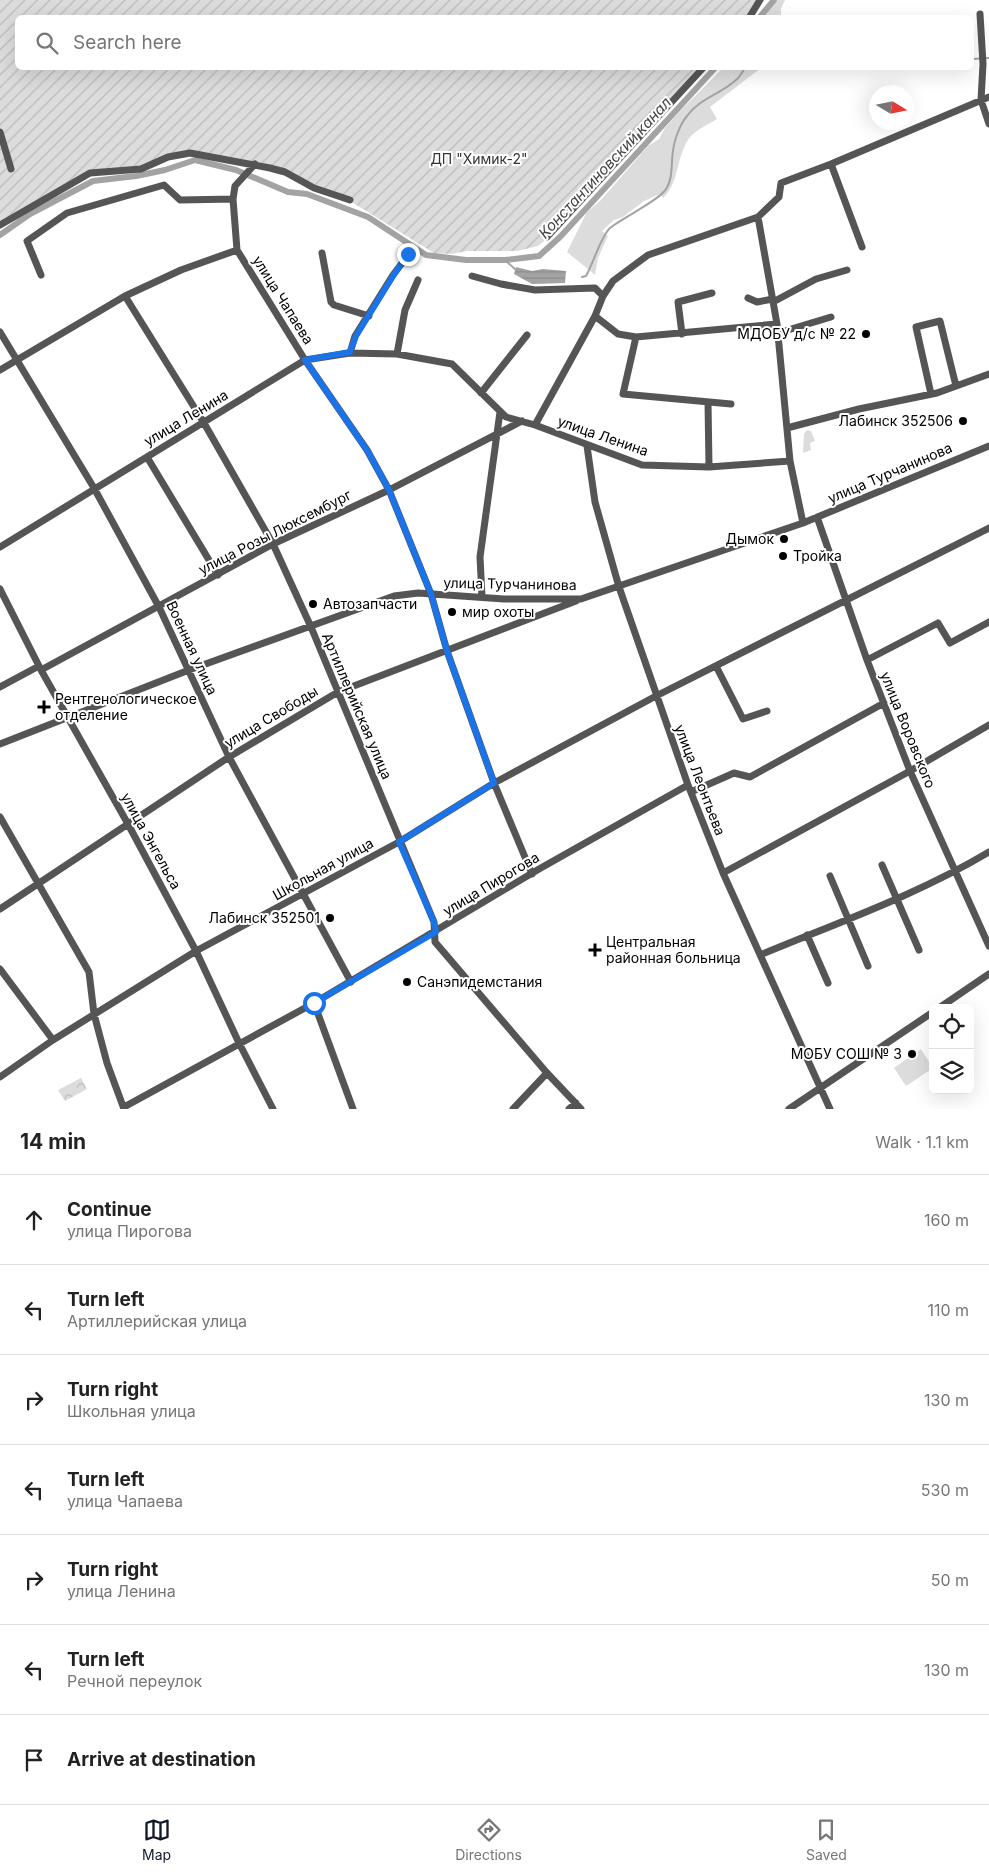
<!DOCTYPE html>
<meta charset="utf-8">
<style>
body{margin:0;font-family:Inter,sans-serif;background:#f6f6f6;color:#222}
.controls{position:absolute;right:15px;bottom:15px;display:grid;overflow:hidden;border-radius:8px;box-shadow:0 5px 20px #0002}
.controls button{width:45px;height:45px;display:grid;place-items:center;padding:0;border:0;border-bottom:1px solid #e0e0e0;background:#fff;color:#222;font:25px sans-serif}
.compass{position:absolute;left:869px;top:85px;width:45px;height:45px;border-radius:50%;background:#fff;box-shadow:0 5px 20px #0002;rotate:100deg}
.stop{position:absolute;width:15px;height:15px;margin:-11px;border:4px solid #1a73e8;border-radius:50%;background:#fff}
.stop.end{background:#1a73e8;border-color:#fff;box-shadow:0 1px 5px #0008}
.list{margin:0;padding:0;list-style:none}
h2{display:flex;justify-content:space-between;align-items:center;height:65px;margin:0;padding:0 20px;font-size:21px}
h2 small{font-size:16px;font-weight:400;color:#767676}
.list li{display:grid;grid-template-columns:32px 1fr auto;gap:15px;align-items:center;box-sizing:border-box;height:90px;padding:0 20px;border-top:1px solid #e0e0e0}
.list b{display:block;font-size:19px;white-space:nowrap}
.list p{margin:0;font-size:16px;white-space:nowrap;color:#767676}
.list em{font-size:16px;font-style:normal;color:#767676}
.icon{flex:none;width:28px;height:28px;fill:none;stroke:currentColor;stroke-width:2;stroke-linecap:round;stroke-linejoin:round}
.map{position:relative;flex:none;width:989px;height:1109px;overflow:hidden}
.search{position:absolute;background:#fff;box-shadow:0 5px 20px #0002;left:15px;right:15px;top:15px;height:55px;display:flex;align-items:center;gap:12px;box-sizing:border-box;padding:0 18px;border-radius:8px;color:#767676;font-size:19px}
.sheet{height:695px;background:#fff}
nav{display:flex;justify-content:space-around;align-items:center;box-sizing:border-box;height:70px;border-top:1px solid #e0e0e0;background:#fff;font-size:14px;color:#767676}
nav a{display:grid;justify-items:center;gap:2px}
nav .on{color:#111827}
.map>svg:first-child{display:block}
.grass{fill:#dcdcdc}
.park{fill:url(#park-crowns)}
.garden{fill:url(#garden-furrows)}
.water{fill:url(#water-rules)}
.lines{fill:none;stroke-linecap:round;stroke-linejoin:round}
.stream{stroke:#a3a3a3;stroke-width:2}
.canal{stroke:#a3a3a3;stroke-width:6}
.minor{stroke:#555;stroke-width:7}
.route{stroke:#1a73e8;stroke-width:6}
.poi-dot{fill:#000;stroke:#fff;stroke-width:2}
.labels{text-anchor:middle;stroke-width:4;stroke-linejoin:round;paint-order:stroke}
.park-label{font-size:14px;fill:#333;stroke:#fff}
.street-label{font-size:14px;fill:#000;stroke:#fff}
.poi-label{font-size:14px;fill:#000;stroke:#fff;text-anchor:start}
.water-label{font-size:15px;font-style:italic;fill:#444;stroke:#fff}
</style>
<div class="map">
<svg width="989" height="1109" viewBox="0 0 989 1109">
<defs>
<pattern id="park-crowns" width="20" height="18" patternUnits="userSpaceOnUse" patternTransform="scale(1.25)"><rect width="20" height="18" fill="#dcdcdc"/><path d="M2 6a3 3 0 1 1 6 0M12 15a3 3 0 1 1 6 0" fill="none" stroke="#bbb"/></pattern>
<pattern id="garden-furrows" width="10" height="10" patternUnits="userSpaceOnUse" patternTransform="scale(1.25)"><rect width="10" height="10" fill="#dcdcdc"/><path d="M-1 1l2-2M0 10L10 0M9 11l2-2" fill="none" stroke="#bbb"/></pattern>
<pattern id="water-rules" width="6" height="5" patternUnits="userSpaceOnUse" patternTransform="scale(1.25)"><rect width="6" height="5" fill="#a3a3a3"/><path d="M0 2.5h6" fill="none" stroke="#8b8b8b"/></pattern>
</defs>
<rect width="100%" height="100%" fill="#fff"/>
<path class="grass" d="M778 0H785L781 9V17H763Z
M723 68H761L710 107 717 119C709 124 696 130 690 137 676 155 680 182 663 198L660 194 644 201 623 217 614 220 602 231 608 236 598 258 595 275 567 252 587 212 601 200 648 146 659 139 665 128 678 113Z
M807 430 811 431 815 441 810 443 811 450 803 453 804 434Z
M921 1049 933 1068 906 1086 894 1068Z"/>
<path class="park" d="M81 1078 87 1089 65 1101 58 1090Z"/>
<path class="garden" d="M0 0H761L750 18H18V68H705L547 239 538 246 517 251H467L451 254 434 253 350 201 285 173 190 154 169 158 142 169 90 174 0 227Z"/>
<path class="water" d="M516 267 532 271 543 269 566 271 565 283 532 284 514 274Z"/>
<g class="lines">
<path class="stream" d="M972 59 989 58
M505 260 516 270
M582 277 586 276C593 264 601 236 610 228 622 218 660 200 666 189 673 179 671 163 673 151 674 141 680 124 687 116 700 98 721 94 736 80 740 77 742 72 745 68"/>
<path class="canal" d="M759 18 774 0
M0 235 30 214 93 181 136 176 165 170 195 160 236 170 288 192 307 194 368 217 426 255 466 260H505L539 256 560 237 715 68"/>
<path class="minor" d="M980 14 983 64 981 100 989 124
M749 18 760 0
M0 132 11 169
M255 164 235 186 233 199 237 250 305 360 367 450 389 490 431 594 447 651 494 783 532 874
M831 164 862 247
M758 217 777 324 790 461 803 523
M0 225 90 173 141 169 168 157 190 153 270 168 285 172 314 188 350 200
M547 237 703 68
M322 253 331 302 334 305 369 316
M41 275 27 241 67 213 164 185 180 200 233 199
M472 276 501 284 535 290 595 288 603 296 613 281 648 255 758 217 779 197 781 183 831 164 989 97
M125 296 204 423 273 544 311 627 434 922 435 942 547 1073 581 1109
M748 298 757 302 773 299
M773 302 816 279 847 270
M595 316 618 334 636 337 777 324
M0 332 94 488 159 607 229 757 351 982
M778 333 831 317
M682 334 678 302 712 293
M636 337 623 394 731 404
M350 353 355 336 393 275 409 254
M397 354 405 310 418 280
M0 370 125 296 181 270 237 250
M481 393 527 335
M931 394 916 327 940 321 956 386
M708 402 709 467
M535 425 595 316 603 296
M787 428 859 409 937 393 989 374
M587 446 595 502 619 587 688 785 723 873 830 1109
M147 457 218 575
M817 517 867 660 910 771 989 946
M0 547 305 360 350 353 397 354 452 364 506 417 535 425 642 465 709 467 790 461
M0 589 41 670 128 824 196 951 239 1043 273 1109
M482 597 480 557 500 412
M867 660 938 623 950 643 989 622
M716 666 743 719 767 711
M41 670 273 544 389 490 522 421
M0 687 39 666
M0 744 189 670 394 596 418 593 504 599H581L803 523 989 446
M691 792 734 773 750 777 884 703
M0 817 89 972 94 1014 107 1063 124 1109
M882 865 919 950
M723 873 910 771 989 725
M830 876 868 966
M0 909 229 757 338 692 576 601
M807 935 828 983
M760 955C837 923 917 895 989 852
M0 969 53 1040
M314 1003 353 1109
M939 1008 989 974
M0 1077 53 1040 196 951 399 842 494 783 656 696 989 528
M124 1107 314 1003 539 869 688 785
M513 1109 547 1073
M569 1109 576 1103
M789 1109 933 1012"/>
</g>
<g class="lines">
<path class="route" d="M314 1003 436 932 434 922 399 842 494 783 447 651 431 594 389 490 367 450 305 360 350 352 356 336 393 276 408 254"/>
</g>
<g class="poi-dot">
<circle cx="866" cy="334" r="5"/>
<circle cx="963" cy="421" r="5"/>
<circle cx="784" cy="539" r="5"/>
<circle cx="783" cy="556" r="5"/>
<circle cx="313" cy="604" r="5"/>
<circle cx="452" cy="612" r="5"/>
<path d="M41.5 699.5h5v5h5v5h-5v5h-5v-5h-5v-5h5z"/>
<circle cx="330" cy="918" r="5"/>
<path d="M592.5 942.5h5v5h5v5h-5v5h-5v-5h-5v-5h5z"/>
<circle cx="407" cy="982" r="5"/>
<circle cx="912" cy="1054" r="5"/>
</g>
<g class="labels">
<g class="park-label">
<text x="479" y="164">ДП "Химик-2"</text>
</g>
<g class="street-label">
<text transform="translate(283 300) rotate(58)" y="5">улица Чапаева</text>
<text transform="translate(186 418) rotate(-31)" y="5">улица Ленина</text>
<text transform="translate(603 436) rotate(19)" y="5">улица Ленина</text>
<text transform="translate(890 473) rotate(-23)" y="5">улица Турчанинова</text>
<text transform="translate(275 532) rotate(-27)" y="5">улица Розы Люксембург</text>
<text transform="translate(510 584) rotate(1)" y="5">улица Турчанинова</text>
<text transform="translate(192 648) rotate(65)" y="5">Военная улица</text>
<text transform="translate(357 706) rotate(67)" y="5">Артиллерийская улица</text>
<text transform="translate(271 717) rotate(-31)" y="5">улица Свободы</text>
<text transform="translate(908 730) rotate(68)" y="5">улица Воровского</text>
<text transform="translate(700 780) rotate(69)" y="5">улица Леонтьева</text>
<text transform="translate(151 841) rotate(61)" y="5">улица Энгельса</text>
<text transform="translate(323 869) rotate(-29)" y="5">Школьная улица</text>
<text transform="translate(491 884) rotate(-31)" y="5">улица Пирогова</text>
</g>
<g class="poi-label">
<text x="856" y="339" text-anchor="end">МДОБУ д/с № 22</text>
<text x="953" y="426" text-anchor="end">Лабинск 352506</text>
<text x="774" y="544" text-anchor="end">Дымок</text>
<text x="793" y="561">Тройка</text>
<text x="323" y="609">Автозапчасти</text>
<text x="462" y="617">мир охоты</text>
<text x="55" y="704">Рентгенологическое<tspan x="55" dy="16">отделение</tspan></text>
<text x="320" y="923" text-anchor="end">Лабинск 352501</text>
<text x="606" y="947">Центральная<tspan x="606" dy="16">районная больница</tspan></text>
<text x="417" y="987">Санэпидемстания</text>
<text x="902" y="1059" text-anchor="end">МОБУ СОШ № 3</text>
</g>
<g class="water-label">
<text transform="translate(605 168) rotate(-47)" y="5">Константиновский канал</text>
</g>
</g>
</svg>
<div class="controls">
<button><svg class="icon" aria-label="locate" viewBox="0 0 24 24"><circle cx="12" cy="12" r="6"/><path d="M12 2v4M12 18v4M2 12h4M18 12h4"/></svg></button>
<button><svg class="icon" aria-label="layers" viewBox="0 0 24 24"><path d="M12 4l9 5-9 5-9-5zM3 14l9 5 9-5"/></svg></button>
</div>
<svg class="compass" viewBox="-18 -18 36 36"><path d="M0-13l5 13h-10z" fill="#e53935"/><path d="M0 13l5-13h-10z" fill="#767676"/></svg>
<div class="stop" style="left:314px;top:1003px"></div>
<div class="stop end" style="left:408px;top:254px"></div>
<div class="search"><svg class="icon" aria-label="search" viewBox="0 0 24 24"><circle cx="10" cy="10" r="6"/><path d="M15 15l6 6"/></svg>Search here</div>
</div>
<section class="sheet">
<h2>14 min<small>Walk · 1.1 km</small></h2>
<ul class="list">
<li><svg class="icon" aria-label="ahead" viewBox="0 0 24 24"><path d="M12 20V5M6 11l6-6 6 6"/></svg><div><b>Continue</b><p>улица Пирогова</p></div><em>160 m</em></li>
<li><svg class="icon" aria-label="left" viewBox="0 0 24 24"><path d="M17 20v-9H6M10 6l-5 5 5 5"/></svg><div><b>Turn left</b><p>Артиллерийская улица</p></div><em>110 m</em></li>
<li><svg class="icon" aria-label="right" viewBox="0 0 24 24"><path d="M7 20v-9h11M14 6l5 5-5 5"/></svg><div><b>Turn right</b><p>Школьная улица</p></div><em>130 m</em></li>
<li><svg class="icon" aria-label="left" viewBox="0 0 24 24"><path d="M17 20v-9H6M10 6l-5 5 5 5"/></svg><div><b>Turn left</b><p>улица Чапаева</p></div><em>530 m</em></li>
<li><svg class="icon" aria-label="right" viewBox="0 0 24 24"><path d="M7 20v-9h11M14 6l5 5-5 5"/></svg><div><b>Turn right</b><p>улица Ленина</p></div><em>50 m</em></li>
<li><svg class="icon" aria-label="left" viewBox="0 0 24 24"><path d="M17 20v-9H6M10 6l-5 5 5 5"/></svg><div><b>Turn left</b><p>Речной переулок</p></div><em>130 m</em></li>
<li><svg class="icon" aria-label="arrive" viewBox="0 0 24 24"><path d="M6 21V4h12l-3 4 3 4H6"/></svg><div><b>Arrive at destination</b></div></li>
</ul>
</section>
<nav>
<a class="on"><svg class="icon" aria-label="map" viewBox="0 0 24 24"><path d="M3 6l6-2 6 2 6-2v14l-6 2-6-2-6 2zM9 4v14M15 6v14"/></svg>Map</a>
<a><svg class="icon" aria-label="directions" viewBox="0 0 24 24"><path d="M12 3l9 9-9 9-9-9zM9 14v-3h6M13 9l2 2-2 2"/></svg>Directions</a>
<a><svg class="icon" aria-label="saved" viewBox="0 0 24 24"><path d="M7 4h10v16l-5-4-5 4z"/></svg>Saved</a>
</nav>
